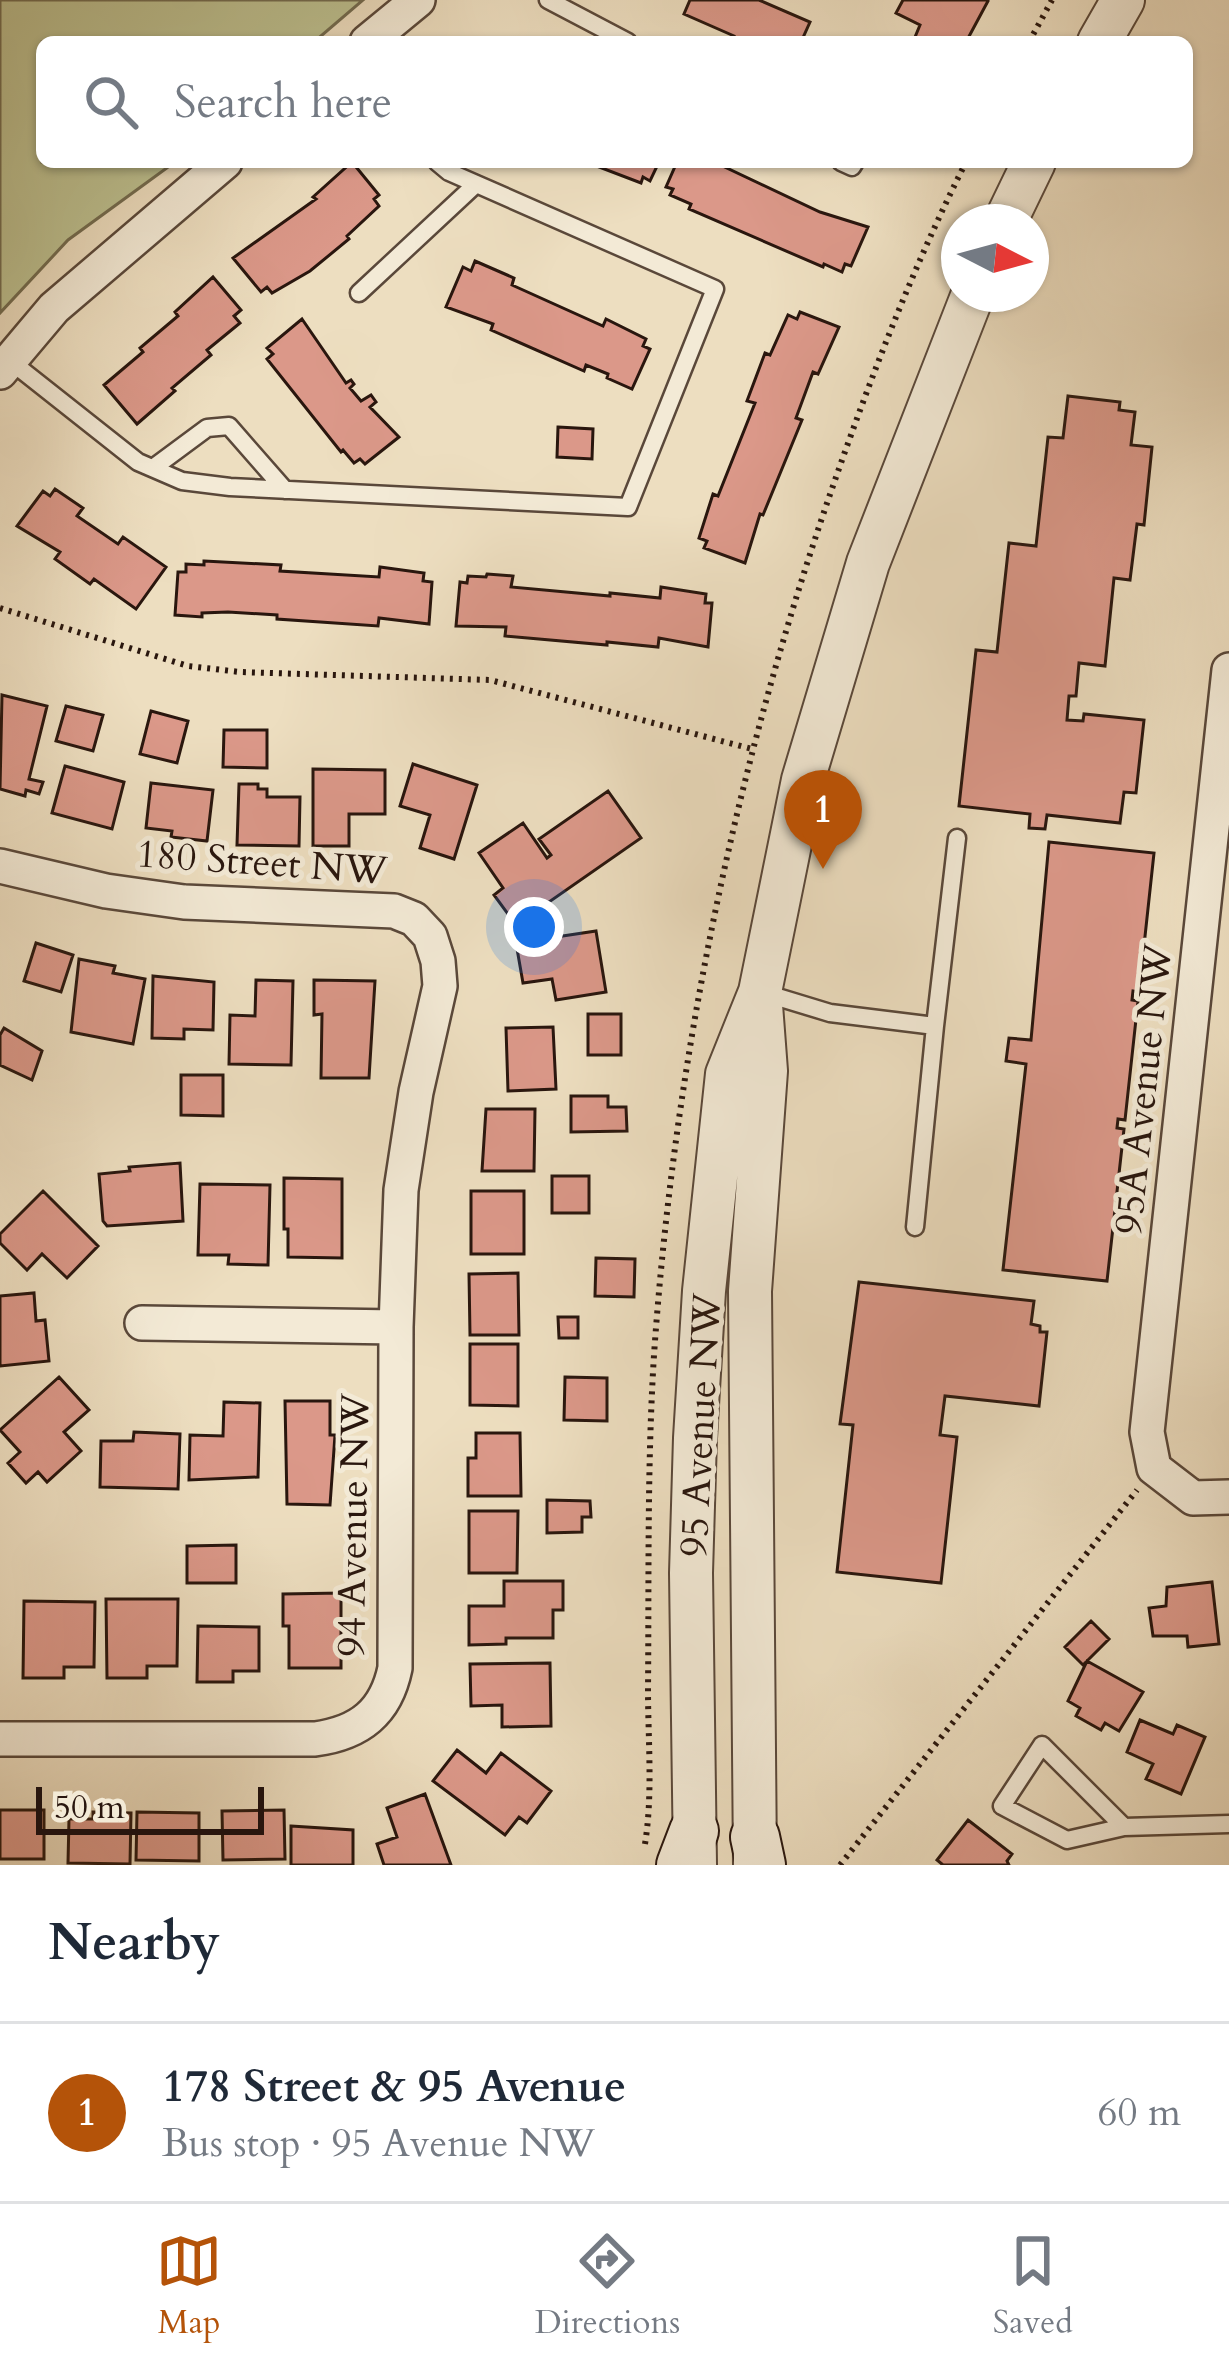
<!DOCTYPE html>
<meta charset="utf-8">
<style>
body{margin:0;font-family:Cardo,serif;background:#f2f2f3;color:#1f2937}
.compass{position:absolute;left:941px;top:204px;width:108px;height:108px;border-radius:50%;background:#fff;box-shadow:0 3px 9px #0004;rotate:96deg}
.scale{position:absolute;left:36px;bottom:30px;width:228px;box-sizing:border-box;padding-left:12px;border:6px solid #29160e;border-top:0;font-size:33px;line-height:42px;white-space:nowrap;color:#29160e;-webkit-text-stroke:9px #f3ead6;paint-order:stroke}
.you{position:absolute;left:534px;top:927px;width:42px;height:42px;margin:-30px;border:9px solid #fff;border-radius:50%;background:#1a73e8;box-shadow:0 0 0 18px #1a73e833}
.badge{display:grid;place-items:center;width:78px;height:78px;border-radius:50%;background:#b45309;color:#fff;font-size:39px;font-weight:700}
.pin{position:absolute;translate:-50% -99px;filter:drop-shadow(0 3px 6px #0008)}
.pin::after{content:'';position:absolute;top:63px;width:42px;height:36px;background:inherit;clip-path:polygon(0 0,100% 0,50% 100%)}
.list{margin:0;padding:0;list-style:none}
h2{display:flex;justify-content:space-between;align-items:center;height:156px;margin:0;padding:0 48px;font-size:51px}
h2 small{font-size:39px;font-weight:400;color:#747a83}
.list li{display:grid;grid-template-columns:78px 1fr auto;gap:36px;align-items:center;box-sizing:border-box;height:180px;padding:0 48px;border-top:3px solid #e0e1e3}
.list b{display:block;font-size:45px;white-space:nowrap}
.list p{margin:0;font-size:39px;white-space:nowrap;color:#747a83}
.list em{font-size:39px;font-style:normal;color:#747a83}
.icon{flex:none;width:66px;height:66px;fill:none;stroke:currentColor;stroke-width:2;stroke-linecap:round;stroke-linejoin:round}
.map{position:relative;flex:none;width:1229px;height:1865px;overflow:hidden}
.search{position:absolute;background:#fff;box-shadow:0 3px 9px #0004;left:36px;right:36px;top:36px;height:132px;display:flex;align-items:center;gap:30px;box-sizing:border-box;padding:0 42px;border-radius:18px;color:#747a83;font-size:45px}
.sheet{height:336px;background:#fff}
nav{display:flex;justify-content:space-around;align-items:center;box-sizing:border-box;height:168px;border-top:3px solid #e0e1e3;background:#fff;font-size:33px;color:#747a83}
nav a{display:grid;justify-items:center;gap:6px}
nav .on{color:#b45309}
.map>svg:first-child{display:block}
.green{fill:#bcc090;stroke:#726b4f;stroke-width:3}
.building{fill:#db9889;stroke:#29160e;stroke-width:3}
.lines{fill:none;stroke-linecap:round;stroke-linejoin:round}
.service-casing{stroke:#5a483a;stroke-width:21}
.minor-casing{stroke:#5a483a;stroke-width:38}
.tertiary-casing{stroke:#5a483a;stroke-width:46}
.secondary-casing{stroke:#29160e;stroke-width:52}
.path{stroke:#29160e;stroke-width:6;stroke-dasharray:3 6;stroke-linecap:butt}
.service{stroke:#f3ead6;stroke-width:16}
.minor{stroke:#f3ead6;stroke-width:33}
.tertiary{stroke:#f3ead6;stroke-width:42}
.secondary{stroke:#f3ead6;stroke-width:48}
.labels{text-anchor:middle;stroke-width:10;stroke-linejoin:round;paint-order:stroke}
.street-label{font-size:39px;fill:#29160e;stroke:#f3ead6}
</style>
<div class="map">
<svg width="1229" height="1865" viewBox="0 0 1229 1865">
<rect width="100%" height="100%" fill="#eddec0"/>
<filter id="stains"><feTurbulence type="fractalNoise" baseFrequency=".00167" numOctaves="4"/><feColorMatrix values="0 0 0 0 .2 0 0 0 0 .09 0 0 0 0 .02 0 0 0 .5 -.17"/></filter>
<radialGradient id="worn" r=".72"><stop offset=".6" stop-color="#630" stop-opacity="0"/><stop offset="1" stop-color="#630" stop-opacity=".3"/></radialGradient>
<path class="green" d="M0 0H363L314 42H42V162H175L68 240 0 313Z"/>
<path class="building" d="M690 0H759L810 22 801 42H732L734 36 684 14Z
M903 0H987L988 1 966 42H913L920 25 896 13Z
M352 162 379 195 374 199 379 206 347 236 349 239 310 271 272 293 267 287 261 292 233 258 316 199 313 197Z
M602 162H601H659L650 181 643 177 641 183 599 167Z
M677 162H714L820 212 868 227 851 266 845 264 842 272 824 264 823 267 689 209 691 204 670 195 673 189 666 187Z
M475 261 514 278 512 285 603 326 606 319 646 339 643 346 650 349 632 389 607 378 608 374 586 365 584 371 491 330 493 324 446 307 463 267 471 271Z
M213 277 241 310 234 316 240 323 207 350 211 355 172 388 175 391 137 424 104 385 143 352 140 348 178 316 175 312Z
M800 312 839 327 818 374 813 372 796 418 802 420 763 515 760 514 745 563 704 548 707 541 699 538 713 494 718 496 755 403 747 401 765 353 770 355 788 315 797 319Z
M302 319 346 383 351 380 354 384 350 388 361 401 371 395 376 402 370 407 399 437 365 464 360 459 354 463 343 450 341 452 267 359 273 354 267 348Z
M1068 396 1120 402 1119 410 1135 412 1131 445 1152 447 1144 525 1137 524 1130 580 1114 578 1105 666 1079 663 1076 696H1069L1067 720 1083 721 1084 714 1144 720 1136 793 1124 792 1120 823 1047 815 1045 829 1029 828 1030 814 959 806 976 650 997 652 1009 543 1036 546 1048 437 1063 438Z
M558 427 593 429 592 459 557 457Z
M55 489 83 508 77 516 118 544 123 537 166 567 136 609 94 579 90 584 55 559 60 552 17 526 43 491 50 496Z
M204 561 281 565 280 571 379 577 380 567 424 573 423 581 432 582 429 624 379 618 378 626 277 619V615L228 612 202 613V617L175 615 178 572H186V564L204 565Z
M487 574 513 576 511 587 610 596V593L660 598 661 587 706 594 705 603H712L708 647 659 638 658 647 607 642V645L505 636 506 627 456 626 460 582 467 583 468 576 486 577Z
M2 695 47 706 29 779 43 782 39 794 26 790 25 796 0 789Z
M66 706 103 715 93 751 56 741Z
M151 711 188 721 177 763 140 754Z
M224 730H267V768L223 767Z
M413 764 477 785 454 859 420 848 430 815 400 806Z
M65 766 124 782 112 829 52 813Z
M313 769 385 770V814H349V846H313Z
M151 783 213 790 207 841 171 837 172 831 146 828Z
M239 784H258V789H267V797H300L299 846 237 845Z
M608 791 641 838 516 925 494 895 503 888 479 853 523 823 547 858 551 855 539 839Z
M1049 842 1154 853 1139 992 1133 991 1132 1000 1138 1001 1125 1120 1118 1119 1117 1128 1124 1129 1107 1281 1003 1270 1026 1064 1006 1061 1009 1038 1031 1040Z
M596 931 606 992 556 1000 552 979 523 983 516 943Z
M36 943 73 955 61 992 24 981Z
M79 959 115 966 113 973 145 979 133 1044 71 1032Z
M153 976 214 982 213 1030 184 1029V1039L152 1038Z
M256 980 293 981 291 1065 229 1064 230 1015 255 1016Z
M314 980 375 981 369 1078H321L322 1014 314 1015Z
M588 1014H621V1055H588Z
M553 1027 556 1089 508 1091 506 1028Z
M4 1028 42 1051 32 1080 0 1065V1035Z
M181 1075H223V1116L181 1115Z
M571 1096H608V1107H626L627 1131 571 1132Z
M486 1109H535L534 1171H482Z
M180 1163 183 1221 107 1226 103 1221 99 1174 130 1171 129 1167Z
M552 1176H589V1213H552Z
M284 1178 342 1179V1258L288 1257V1229H284Z
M200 1184 270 1185 268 1265 228 1264 229 1255H198Z
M43 1191 98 1246 67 1278 42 1254 27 1270 0 1243V1234Z
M471 1191H524V1254H471Z
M596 1258 635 1259 634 1297 595 1296Z
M518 1273 519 1335H470L469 1274Z
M859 1282 1034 1301 1031 1324 1040 1326V1332H1047L1039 1406 945 1396 940 1435 957 1437 941 1583 837 1572 853 1425 840 1424Z
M34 1293 36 1321 45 1320 49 1361 0 1366V1296Z
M558 1317H578V1338H559Z
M470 1344H518V1406L470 1405Z
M59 1377 89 1410 64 1432 81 1451 47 1482 38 1472 26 1483 8 1463 20 1452 0 1430Z
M565 1377 607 1378V1421L564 1420Z
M285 1401H330V1435H335L330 1505 287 1504Z
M224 1402 260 1403 258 1477 189 1480 190 1435 223 1436Z
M134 1432 180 1434 178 1489 100 1487 101 1441H133Z
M476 1433H520L521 1496H468V1458H476Z
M547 1500 590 1501 591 1517H582V1532L547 1533Z
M469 1511H518L517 1573H469Z
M236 1545V1583H187V1546Z
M504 1581H563V1610H553V1638H506V1644L469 1645V1606H504Z
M1212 1582 1219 1644 1188 1647 1187 1636H1153L1149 1608 1166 1606 1167 1587Z
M341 1593V1668H289V1626H283V1594Z
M106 1599H178L177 1666H147V1678H107Z
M24 1601 95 1602 94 1667H64V1678H23Z
M1091 1621 1109 1639 1083 1665 1065 1647Z
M198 1626 259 1627V1671H233V1682H197Z
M1087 1661 1143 1692 1119 1731 1105 1723 1101 1730 1076 1716 1080 1708 1068 1701Z
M550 1663 551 1726 502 1727V1705L471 1706 470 1664Z
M1140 1720 1173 1734 1177 1725 1205 1737 1181 1794 1146 1779 1153 1764 1127 1752Z
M457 1750 486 1773 501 1753 551 1791 527 1823 519 1817 505 1835 433 1781Z
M425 1794 451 1865H384L377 1844 397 1837 387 1808Z
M0 1810H44V1859H0Z
M284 1810 285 1859 223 1860 222 1811Z
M93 1812 131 1813 130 1864 68 1863 69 1819H93Z
M137 1812 199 1813V1861L136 1860Z
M968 1820 1012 1854 1007 1861 1009 1865H943L937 1860Z
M291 1826 353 1830V1865H291Z"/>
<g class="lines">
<defs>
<path id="service" d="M548 0 628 42
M841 162 852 167 855 162
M359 293 476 184
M9 360 138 462 182 481 230 487 628 507 715 289 449 172 437 162
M153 468 207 428 229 426 285 490
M761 992 830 1013 935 1026 915 1227
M935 1026 957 838
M1124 1827 1042 1745 1002 1806 1067 1840 1124 1827 1229 1824"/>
<path id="minor" d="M367 42 418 0
M0 372 54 308 225 162
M1229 670 1147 1432 1154 1468 1193 1498 1229 1497
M0 866 106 891 184 902 394 911 414 919 430 936 438 961 440 986 416 1092 401 1190 396 1327 395 1668C386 1712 360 1733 315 1739H0
M142 1323 396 1327"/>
<path id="tertiary" d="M1099 42 1123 0
M1005 222 1034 162
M695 1864 691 1573 695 1438 704 1291 727 1074 760 992 803 780 868 563 973 294
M755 1865 750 1291 766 1071 761 1005"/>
<path id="secondary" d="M755 1837 761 1865
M681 1865 694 1831"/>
</defs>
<use href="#service" class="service-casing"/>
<use href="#minor" class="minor-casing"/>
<use href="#tertiary" class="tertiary-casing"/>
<use href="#secondary" class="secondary-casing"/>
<path class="path" d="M1029 42 1052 0
M0 608 188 666 240 672 490 680 752 749
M645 1844C653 1794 648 1740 648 1690 649 1578 647 1467 654 1355 675 1051 739 750 841 463 877 361 917 259 966 162
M840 1865 1137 1490"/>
<use href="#service" class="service"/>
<use href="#minor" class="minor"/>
<use href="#tertiary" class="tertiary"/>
<use href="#secondary" class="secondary"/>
</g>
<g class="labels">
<g class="street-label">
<text transform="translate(262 861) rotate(4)" y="14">180 Street NW</text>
<text transform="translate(1142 1089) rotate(-84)" y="14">95A Avenue NW</text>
<text transform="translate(699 1425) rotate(-87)" y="14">95 Avenue NW</text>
<text transform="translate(352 1525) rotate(-89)" y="14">94 Avenue NW</text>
</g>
</g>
<rect width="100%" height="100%" filter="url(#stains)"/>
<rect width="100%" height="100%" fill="url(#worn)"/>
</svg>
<svg class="compass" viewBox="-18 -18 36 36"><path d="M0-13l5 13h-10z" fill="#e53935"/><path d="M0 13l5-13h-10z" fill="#747a83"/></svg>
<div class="scale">50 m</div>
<div class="you"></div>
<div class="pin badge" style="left:823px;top:869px">1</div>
<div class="search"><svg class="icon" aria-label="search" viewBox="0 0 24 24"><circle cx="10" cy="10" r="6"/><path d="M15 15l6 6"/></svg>Search here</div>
</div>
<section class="sheet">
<h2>Nearby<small></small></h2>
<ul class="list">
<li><span class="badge">1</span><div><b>178 Street &amp; 95 Avenue</b><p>Bus stop · 95 Avenue NW</p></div><em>60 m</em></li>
</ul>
</section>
<nav>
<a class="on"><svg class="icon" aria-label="map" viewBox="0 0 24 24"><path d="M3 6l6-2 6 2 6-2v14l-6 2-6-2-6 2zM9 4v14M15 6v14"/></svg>Map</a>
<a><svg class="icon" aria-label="directions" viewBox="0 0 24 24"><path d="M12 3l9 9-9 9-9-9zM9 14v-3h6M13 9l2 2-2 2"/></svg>Directions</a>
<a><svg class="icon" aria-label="saved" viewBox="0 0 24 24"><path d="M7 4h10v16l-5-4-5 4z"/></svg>Saved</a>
</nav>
